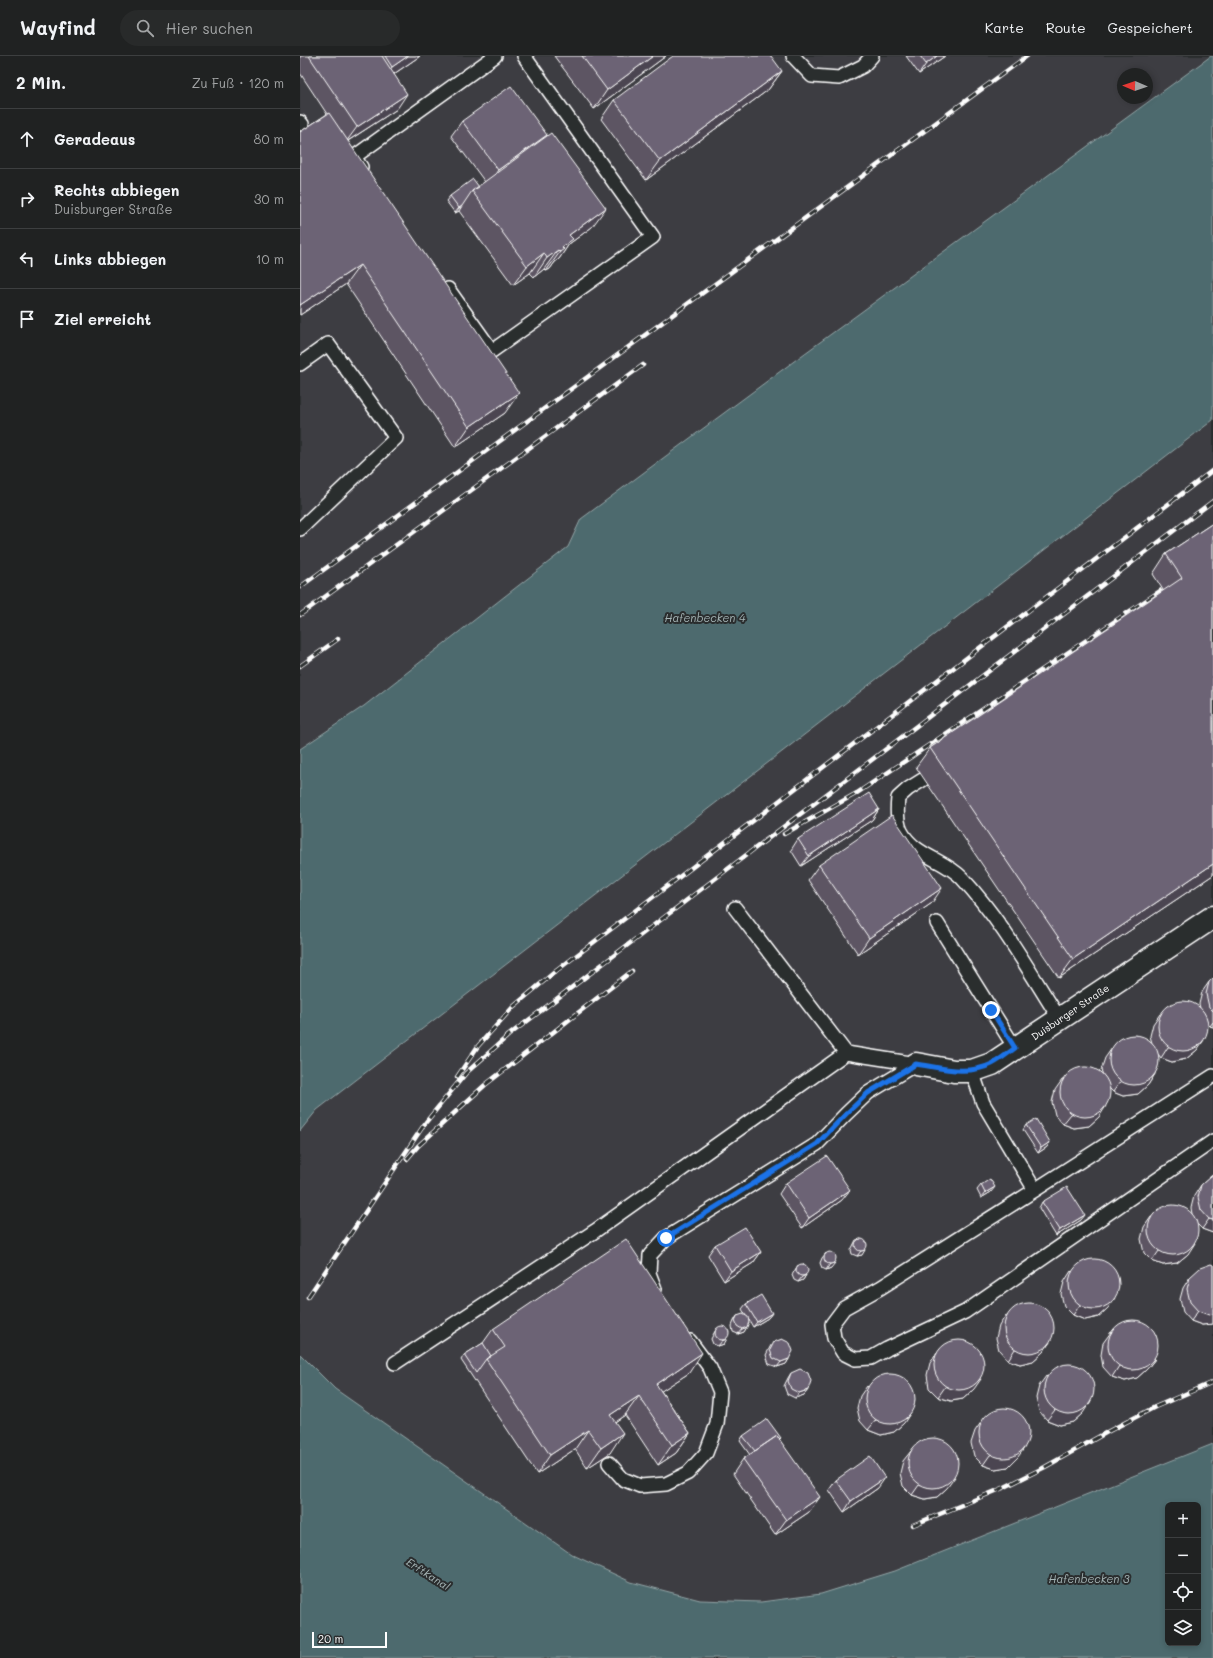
<!DOCTYPE html>
<html lang="de">
<meta charset="utf-8">
<style>
body{margin:0;font-family:Mali,sans-serif;background:#282a2a;color:#f1f3f6}
.controls{position:absolute;right:12px;bottom:12px;display:grid;overflow:hidden;border-radius:6px;box-shadow:0 2px 6px #0003}
.controls button{width:36px;height:36px;display:grid;place-items:center;padding:0;border:0;border-bottom:1px solid #3d3f40;background:#202222;color:#f1f3f6;font:20px sans-serif}
.compass{position:absolute;left:817px;top:12px;width:36px;height:36px;border-radius:50%;background:#202222;box-shadow:0 2px 6px #0003;rotate:272deg}
.scale{position:absolute;left:12px;bottom:10px;width:75px;box-sizing:border-box;padding-left:4px;border:2px solid #fff;border-top:0;font-size:11px;line-height:14px;white-space:nowrap;color:#fff;-webkit-text-stroke:3px #2a2d2e;paint-order:stroke}
.stop{position:absolute;width:12px;height:12px;margin:-9px;border:3px solid #1a73e8;border-radius:50%;background:#fff}
.stop.end{background:#1a73e8;border-color:#fff;box-shadow:0 1px 4px #0008}
.list{margin:0;padding:0;list-style:none}
h2{display:flex;justify-content:space-between;align-items:center;height:52px;margin:0;padding:0 16px;font-size:17px}
h2 small{font-size:13px;font-weight:400;color:#a2a4a5}
.list li{display:grid;grid-template-columns:26px 1fr auto;gap:12px;align-items:center;box-sizing:border-box;height:60px;padding:0 16px;border-top:1px solid #3d3f40}
.list b{display:block;font-size:15px;white-space:nowrap}
.list p{margin:0;font-size:13px;white-space:nowrap;color:#a2a4a5}
.list em{font-size:13px;font-style:normal;color:#a2a4a5}
.icon{flex:none;width:22px;height:22px;fill:none;stroke:currentColor;stroke-width:2;stroke-linecap:round;stroke-linejoin:round}
.map{position:relative;flex:none;width:913px;height:1602px;overflow:hidden}
header{display:flex;align-items:center;gap:24px;box-sizing:border-box;height:56px;padding:0 20px;background:#202222;border-bottom:1px solid #3d3f40}
header strong{font-size:19px}
nav{display:flex;gap:22px;margin-inline-start:auto;font-size:14px}
.search{width:280px;height:36px;background:#282a2a;display:flex;align-items:center;gap:10px;box-sizing:border-box;padding:0 14px;border-radius:22px;color:#a2a4a5;font-size:15px}
main{display:flex}
aside{flex:1;background:#202222}
.map>svg:first-child{display:block}
.built{fill:#3e3d43;fill-rule:evenodd}
.water{fill:#4d6b6e;stroke:#94a6a8;fill-rule:evenodd}
.lines{fill:none;stroke-linecap:round;stroke-linejoin:round}
.lane-casing{stroke:#fff;stroke-width:16}
.street-casing{stroke:#fff;stroke-width:25}
.lane{stroke:#2a2d2e;stroke-width:13}
.street{stroke:#2a2d2e;stroke-width:22}
.rail-casing{stroke:#fff;stroke-width:4.5}
.rail{stroke:#2a2d2e;stroke-width:3;stroke-dasharray:9;stroke-linecap:butt}
.wall{fill:#5d5564;stroke:#fff}
.shaded-wall{fill:#4c4551;stroke:#fff}
.building{fill:#6c6374;stroke:#fff}
.route{stroke:#1a73e8;stroke-width:5}
.labels{text-anchor:middle;stroke-width:4;stroke-linejoin:round;paint-order:stroke}
.street-label{font-size:10px;fill:#fff;stroke:#2a2d2e}
.water-label{font-size:11px;font-style:italic;fill:#a6b5b6;stroke:#2a2d2e}
</style>
<header>
<strong>Wayfind</strong>
<div class="search"><svg class="icon" aria-label="search" viewBox="0 0 24 24"><circle cx="10" cy="10" r="6"/><path d="M15 15l6 6"/></svg>Hier suchen</div>
<nav><a>Karte</a><a>Route</a><a>Gespeichert</a></nav>
</header>
<main>
<aside>
<h2>2 Min.<small>Zu Fuß · 120 m</small></h2>
<ul class="list">
<li><svg class="icon" aria-label="ahead" viewBox="0 0 24 24"><path d="M12 20V5M6 11l6-6 6 6"/></svg><div><b>Geradeaus</b></div><em>80 m</em></li>
<li><svg class="icon" aria-label="right" viewBox="0 0 24 24"><path d="M7 20v-9h11M14 6l5 5-5 5"/></svg><div><b>Rechts abbiegen</b><p>Duisburger Straße</p></div><em>30 m</em></li>
<li><svg class="icon" aria-label="left" viewBox="0 0 24 24"><path d="M17 20v-9H6M10 6l-5 5 5 5"/></svg><div><b>Links abbiegen</b></div><em>10 m</em></li>
<li><svg class="icon" aria-label="arrive" viewBox="0 0 24 24"><path d="M6 21V4h12l-3 4 3 4H6"/></svg><div><b>Ziel erreicht</b></div></li>
</ul>
</aside>
<div class="map">
<svg width="913" height="1602" viewBox="0 0 913 1602">
<rect width="100%" height="100%" fill="#2a2d2e"/>
<filter id="ink" filterUnits="userSpaceOnUse"><feTurbulence type="fractalNoise" baseFrequency=".025" numOctaves="2"/><feDisplacementMap in="SourceGraphic" scale="8" xChannelSelector="R" yChannelSelector="G"/><feConvolveMatrix kernelMatrix="1 2 1 2 8 2 1 2 1" color-interpolation-filters="sRGB"/></filter>
<g filter="url(#ink)">
<path class="built" d="M0 0H911L501 300 281 463 268 491 64 650 0 693ZM823 18H847V42H823Z
M913 364V1388L595 1515 521 1538 461 1546 400 1544 331 1526 271 1498 35 1333 0 1298V1075L17 1054Z"/>
<path class="water" d="M911 0H913V364L17 1054 0 1075V693L64 650 268 491 281 463 501 300Z
M0 1298 35 1333 271 1498 331 1526 400 1544 461 1546 521 1538 595 1515 913 1388V1602H0ZM868 1449H898V1587H868Z"/>
<g class="lines">
<defs>
<path id="lane" d="M493 0 512 20 539 22 563 10 572 0
M0 66 2 68
M61 111 54 101 195 0
M148 233 192 295 353 181 224 0
M0 308 28 288 96 382 0 473
M624 723 608 733 598 742C597 752 596 765 601 775 614 800 644 803 662 822 701 864 729 915 759 962
M435 852 546 997
M637 867 715 992
M672 1015 683 1047 735 1134 913 1020
M735 1134 580 1232 544 1252 532 1268 534 1282 543 1297 555 1303 571 1302 587 1293 665 1256 913 1085
M355 1233 349 1217 350 1199 366 1182 517 1088 546 1058 568 1037 616 1008
M95 1307 295 1175 546 997 616 1008
M309 1407 323 1423 340 1430 366 1428 388 1417 406 1397 417 1368 420 1336 410 1312 390 1285"/>
<path id="street" d="M616 1008 654 1015H672L692 1008 913 861"/>
</defs>
<use href="#lane" class="lane-casing"/>
<use href="#street" class="street-casing"/>
<use href="#lane" class="lane"/>
<use href="#street" class="street"/>
<defs>
<path id="rail" d="M0 531 727 0
M0 559 343 309
M0 610 38 583
M484 778 557 737 863 533
M157 1021 178 990 213 951 256 915 913 414
M107 1103 118 1090 185 1029 332 915
M8 1241 126 1066 166 1017 209 979 913 445
M613 1469 703 1432 745 1411 809 1375 855 1351 913 1326"/>
</defs>
<use href="#rail" class="rail-casing"/>
<use href="#rail" class="rail"/>
</g>
<path class="wall" d="M0 0H120L94 18 97 53 48 85 205 357 155 391 46 228 0 259V76L27 58 0 17Z
M254 0H366L294 53Z
M606 0H645L619 18Z
M482 15 468 34 346 124 301 63 314 44Z
M162 65 244 82 292 171 269 188 259 203 255 206 250 213 246 215 244 213 234 221 230 217 213 229 159 155 155 157 146 145 150 140 179 131 185 126 151 80Z
M913 467V819L759 922 616 711 630 692 863 534 853 518 866 498Z
M579 753 572 764 501 810 491 794 498 783Z
M519 809 632 847 558 898 508 824Z
M913 922V971L910 970 907 967 897 994 886 1003 872 1006 861 1002 858 998 855 1018 848 1029 838 1038 823 1040 813 1036 809 1032 799 1061 789 1070 774 1072 763 1068 755 1059 752 1046 755 1034 762 1024 803 1019 801 1014 805 1002 812 992 852 987 850 980 853 968 860 958 900 952 899 948 902 936 909 926Z
M726 1069 750 1086 747 1091 738 1097 723 1074Z
M913 1119V1177L902 1173 897 1168 888 1198 877 1207 863 1209 852 1205 844 1197 841 1183 844 1171 851 1161 892 1158 891 1152 894 1140 901 1129Z
M486 1127 542 1144 502 1172 479 1138Z
M681 1129 691 1136 681 1142 677 1134Z
M742 1146 781 1164 756 1180 739 1152Z
M561 1183 562 1199 557 1200 552 1198 551 1194 556 1184Z
M415 1189 461 1196 453 1207 424 1225 408 1199Z
M526 1197 531 1212 526 1214 522 1212 520 1207 522 1202Z
M498 1209 506 1219 503 1224 498 1226 494 1224 492 1219Z
M913 1209V1268L902 1269 891 1265 883 1256 880 1243 883 1232 890 1221Z
M771 1215 808 1252 798 1261 785 1264 773 1259 764 1250 761 1238 764 1226Z
M446 1248 472 1257 468 1262 453 1271 449 1264 444 1276 438 1278 433 1276 432 1270 434 1265 437 1260H446L442 1253Z
M706 1259 750 1286 743 1296 733 1305 720 1308 708 1304 699 1294 696 1282 699 1270Z
M417 1272 424 1288 418 1290 413 1288 411 1283 414 1277Z
M193 1273 389 1317 361 1335 390 1377 376 1397 358 1409 325 1359 315 1366 310 1397 287 1412 275 1393 237 1418 161 1304 164 1299 183 1287Z
M811 1276 855 1303 847 1313 837 1322 825 1325 812 1321 803 1311 801 1299 803 1287Z
M473 1286 489 1303 486 1308 477 1311 469 1308 466 1299 470 1291Z
M637 1297 674 1333 663 1343 651 1345 638 1341 629 1332 627 1319 630 1307Z
M491 1317 508 1334 504 1339 495 1342 487 1338 484 1330 488 1322Z
M746 1320 783 1357 773 1366 760 1369 747 1364 739 1355 736 1342 739 1330Z
M567 1330 604 1367 594 1376 581 1379 568 1374 560 1365 557 1352 560 1340Z
M682 1365 718 1401 708 1411 695 1413 683 1409 674 1400 671 1387 675 1375Z
M443 1380 480 1384 509 1456 475 1479 433 1418 443 1403 450 1399 440 1385Z
M611 1395 647 1432 637 1441 625 1443 612 1439 603 1430 600 1417 603 1405Z
M536 1424 578 1432 544 1456 529 1434Z"/>
<path class="shaded-wall" d="M108 0H120L82 26 92 11Z
M353 0H366L294 53 307 34Z
M637 0H645L619 18 626 8Z
M482 15 468 34 346 124 360 105Z
M107 38 97 53 46 86 57 71Z
M247 79 236 94 187 130 198 114Z
M162 150 159 155 155 157 159 152Z
M306 152 292 171 269 188 259 203 255 206 250 213 246 215 260 196 269 179Z
M258 194 244 213 234 221 247 202Z
M244 197 230 217 213 229 227 210Z
M60 209 46 228 0 259V249Z
M219 337 205 357 155 391 169 371Z
M579 753 572 764 501 810 509 800Z
M913 808V819L759 922 773 903Z
M642 832 632 847 558 898 569 882Z
M913 966V971L910 970Z
M904 984 897 994 886 1003 872 1006 861 1002 868 991Z
M855 1018 848 1029 838 1038 823 1040 813 1036 820 1026Z
M806 1050 799 1061 789 1070 774 1072 763 1068 771 1058Z
M750 1086 747 1091 738 1097 741 1092Z
M695 1131 691 1136 681 1142 685 1137Z
M550 1134 542 1144 502 1172 509 1162Z
M785 1159 781 1164 756 1180 760 1174Z
M909 1163 913 1164V1177L902 1173Z
M895 1187 888 1198 877 1207 863 1209 852 1205 859 1195Z
M565 1194 562 1199 557 1200 561 1195Z
M461 1196 453 1207 424 1225 431 1215Z
M535 1207 531 1212 526 1214 530 1208Z
M506 1219 503 1224 498 1226 502 1221Z
M815 1242 808 1252 798 1261 785 1264 773 1259 780 1249Z
M898 1255 913 1258V1268L902 1269 891 1265Z
M472 1257 468 1262 453 1271 457 1266Z
M447 1271 444 1276 438 1278 442 1273Z
M427 1283 424 1288 418 1290 422 1285Z
M750 1286 743 1296 733 1305 720 1308 708 1304 715 1293Z
M402 1297 389 1317 343 1347 356 1328Z
M489 1303 486 1308 477 1311 481 1306Z
M855 1303 847 1313 837 1322 825 1325 812 1321 819 1310Z
M681 1323 674 1333 663 1343 651 1345 638 1341 645 1331Z
M508 1334 504 1339 495 1342 499 1337Z
M339 1340 325 1359 297 1378 310 1359Z
M790 1346 783 1357 773 1366 760 1369 747 1364 755 1354Z
M611 1356 604 1367 594 1376 581 1379 568 1374 576 1364Z
M288 1374 275 1393 237 1418 250 1399Z
M323 1377 310 1397 287 1412 301 1392Z
M390 1377 376 1397 358 1409 372 1389Z
M725 1391 718 1401 708 1411 695 1413 683 1409 690 1399Z
M655 1421 647 1432 637 1441 625 1443 612 1439 619 1429Z
M585 1422 578 1432 544 1456 551 1445Z
M520 1441 509 1456 475 1479 486 1464Z"/>
<path class="building" d="M9 0H82L107 38 57 71Z
M85 0H108L92 11Z
M282 0H353L307 34Z
M373 0H471L482 15 360 105 314 44Z
M620 0H637L626 8Z
M211 30 247 79 198 114 162 65Z
M29 57 219 337 169 371 60 209 0 249V76Z
M251 77 306 152 269 179 273 183 262 191 264 193 260 196 258 194 247 202 244 197 227 210 172 135Z
M173 123 179 131 172 135 162 150 159 152 150 140Z
M913 467V808L773 903 630 692 882 522 866 498Z
M569 737 579 753 509 800 498 783Z
M592 759 642 832 569 882 519 809Z
M913 922V955L909 951 906 938 909 926Z
M858 970a25 25 0 1 1 50 0a25 25 0 1 1-50 0Z
M809 1004a25 25 0 1 1 50 0a25 25 0 1 1-50 0Z
M760 1036a25 25 0 1 1 50 0a25 25 0 1 1-50 0Z
M736 1063 750 1086 741 1092 726 1069Z
M527 1100 550 1134 509 1162 486 1127Z
M913 1119V1164L909 1163 901 1154 898 1141 901 1129 911 1120Z
M690 1123 695 1131 685 1137 681 1129Z
M767 1131 785 1159 760 1174 742 1146Z
M848 1174a25 25 0 1 1 50 0a25 25 0 1 1-50 0Z
M445 1171 461 1196 431 1215 415 1189Z
M555 1189a6 6 0 1 1 12 0a6 6 0 1 1-12 0Z
M326 1183 402 1297 356 1328 390 1377 372 1389 339 1340 310 1359 323 1377 301 1392 288 1374 250 1399 186 1303 205 1291 193 1273Z
M524 1202a6 6 0 1 1 12 0a6 6 0 1 1-12 0Z
M769 1228a25 25 0 1 1 50 0a25 25 0 1 1-50 0Z
M496 1214a6 6 0 1 1 12 0a6 6 0 1 1-12 0Z
M911 1208 913 1209V1258L909 1259 898 1255 890 1246 887 1233 890 1221 900 1212Z
M461 1239 472 1257 457 1266 446 1248Z
M704 1272a25 25 0 1 1 50 0a25 25 0 1 1-50 0Z
M443 1258 448 1261 449 1266 447 1271 442 1273 437 1270 435 1265 437 1260Z
M808 1289a25 25 0 1 1 50 0a25 25 0 1 1-50 0Z
M415 1277a7 7 0 1 1 14 0a7 7 0 1 1-14 0Z
M482 1283 490 1287 493 1295 489 1303 481 1306 473 1302 470 1294 474 1286Z
M634 1309a25 25 0 1 1 50 0a25 25 0 1 1-50 0Z
M183 1287 191 1300 186 1303 176 1317 164 1299Z
M744 1333a25 25 0 1 1 50 0a25 25 0 1 1-50 0Z
M500 1313 508 1317 511 1325 508 1334 499 1337 491 1333 488 1325 491 1317Z
M565 1343a25 25 0 1 1 50 0a25 25 0 1 1-50 0Z
M679 1377a25 25 0 1 1 50 0a25 25 0 1 1-50 0Z
M467 1363 481 1382 480 1383 477 1380 455 1395 443 1380Z
M477 1380 520 1441 486 1464 443 1403Z
M608 1407a25 25 0 1 1 50 0a25 25 0 1 1-50 0Z
M570 1400 585 1422 551 1445 536 1424Z"/>
</g>
<g class="lines" filter="url(#ink)">
<path class="route" d="M366 1182 517 1088 546 1058 568 1037 616 1008C642 1012 667 1020 692 1008 700 1004 708 997 715 992L691 954"/>
</g>
<g class="labels">
<g class="street-label">
<text transform="translate(770 956) rotate(-34)" y="4">Duisburger Straße</text>
</g>
<g class="water-label">
<text x="405" y="566">Hafenbecken 4</text>
<text transform="translate(128 1518) rotate(33)" y="4">Erftkanal</text>
<text x="789" y="1527">Hafenbecken 3</text>
</g>
</g>
</svg>
<div class="controls">
<button>+</button>
<button>−</button>
<button><svg class="icon" aria-label="locate" viewBox="0 0 24 24"><circle cx="12" cy="12" r="6"/><path d="M12 2v4M12 18v4M2 12h4M18 12h4"/></svg></button>
<button><svg class="icon" aria-label="layers" viewBox="0 0 24 24"><path d="M12 4l9 5-9 5-9-5zM3 14l9 5 9-5"/></svg></button>
</div>
<svg class="compass" viewBox="-18 -18 36 36"><path d="M0-13l5 13h-10z" fill="#e53935"/><path d="M0 13l5-13h-10z" fill="#a2a4a5"/></svg>
<div class="scale">20 m</div>
<div class="stop" style="left:366px;top:1182px"></div>
<div class="stop end" style="left:691px;top:954px"></div>
</div>
</main>
